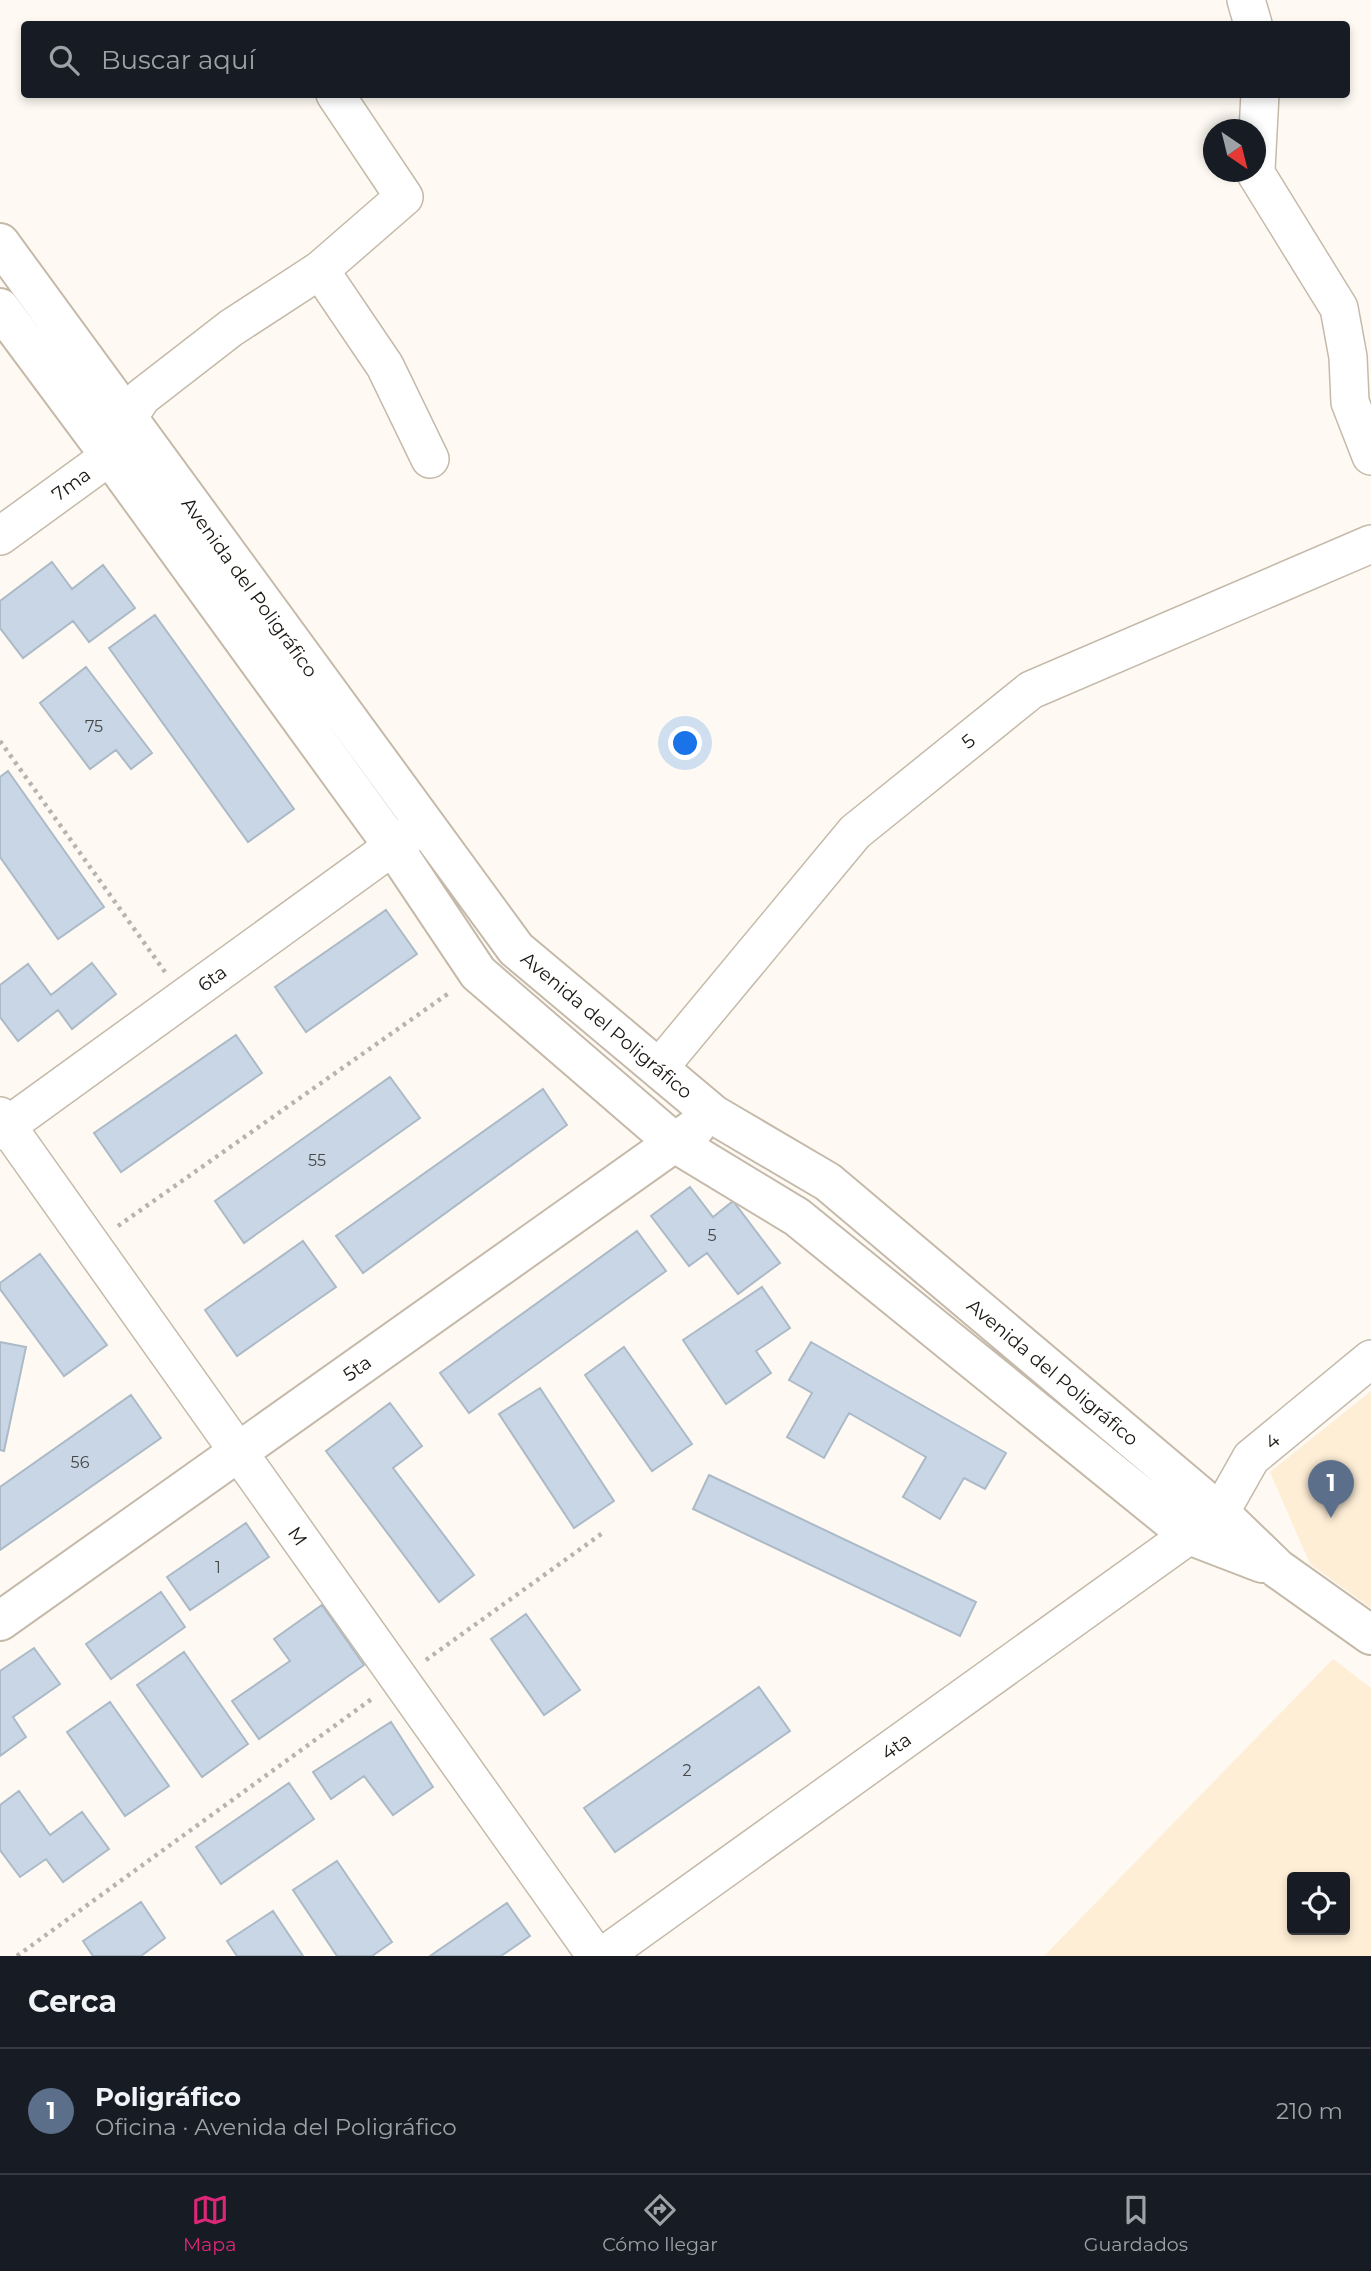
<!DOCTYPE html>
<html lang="es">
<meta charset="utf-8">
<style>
body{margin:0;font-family:Montserrat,sans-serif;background:#242831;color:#f1f3f6}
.controls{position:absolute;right:21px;bottom:21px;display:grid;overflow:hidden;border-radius:7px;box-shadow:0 4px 10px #0003}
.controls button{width:63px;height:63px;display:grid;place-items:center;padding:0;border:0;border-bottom:2px solid #363941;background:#171b24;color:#f1f3f6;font:35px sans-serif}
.compass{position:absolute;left:1203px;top:119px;width:63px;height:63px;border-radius:50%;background:#171b24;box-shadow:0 4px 10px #0003;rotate:145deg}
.you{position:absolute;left:686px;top:744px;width:24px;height:24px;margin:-18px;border:5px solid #fff;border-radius:50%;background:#1a73e8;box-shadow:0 0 0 10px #1a73e833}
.badge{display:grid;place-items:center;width:46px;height:46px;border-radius:50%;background:#db2777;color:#fff;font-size:23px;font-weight:700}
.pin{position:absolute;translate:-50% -58px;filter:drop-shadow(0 2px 4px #0008)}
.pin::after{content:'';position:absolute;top:37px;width:24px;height:21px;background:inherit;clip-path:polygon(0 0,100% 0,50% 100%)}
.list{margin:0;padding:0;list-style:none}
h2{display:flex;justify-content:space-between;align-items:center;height:91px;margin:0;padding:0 28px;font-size:30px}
h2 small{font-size:23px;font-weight:400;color:#9ea1a6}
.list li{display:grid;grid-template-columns:46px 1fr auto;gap:21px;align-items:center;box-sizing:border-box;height:126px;padding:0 28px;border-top:2px solid #363941}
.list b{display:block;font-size:26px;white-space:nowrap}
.list p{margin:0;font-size:23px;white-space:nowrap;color:#9ea1a6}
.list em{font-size:23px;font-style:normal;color:#9ea1a6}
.icon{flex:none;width:38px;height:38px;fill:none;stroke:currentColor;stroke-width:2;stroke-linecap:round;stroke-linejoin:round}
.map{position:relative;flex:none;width:1371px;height:1956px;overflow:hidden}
.search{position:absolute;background:#171b24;box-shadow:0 4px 10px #0003;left:21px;right:21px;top:21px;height:77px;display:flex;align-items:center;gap:18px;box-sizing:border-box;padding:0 24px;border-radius:7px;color:#9ea1a6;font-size:26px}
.sheet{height:217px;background:#171b24}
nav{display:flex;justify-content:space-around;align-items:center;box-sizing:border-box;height:98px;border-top:2px solid #363941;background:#171b24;font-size:19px;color:#9ea1a6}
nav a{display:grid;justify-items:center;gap:4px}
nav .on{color:#db2777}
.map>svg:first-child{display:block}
.built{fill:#feeed6;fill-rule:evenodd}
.building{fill:#c8d6e5;stroke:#acbac8;stroke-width:2}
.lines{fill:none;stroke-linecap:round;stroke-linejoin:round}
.minor-casing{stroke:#c5baaa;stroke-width:40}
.tertiary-casing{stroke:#c5baaa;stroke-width:42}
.path{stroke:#b8b4ad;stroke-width:4.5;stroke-dasharray:3.5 5;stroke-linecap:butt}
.minor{stroke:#fff;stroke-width:37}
.tertiary{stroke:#fff;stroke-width:38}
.labels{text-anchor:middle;stroke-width:7;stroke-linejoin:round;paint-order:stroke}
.number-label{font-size:16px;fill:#464646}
.street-label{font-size:19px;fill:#1a1611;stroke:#fff}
</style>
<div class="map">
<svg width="1371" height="1956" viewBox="0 0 1371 1956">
<rect width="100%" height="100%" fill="#fefaf3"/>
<path class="built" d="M1371 1391V1608L1310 1564 1270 1472Z
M1333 1659 1371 1688V1956H1044ZM1292 1877H1345V1930H1292Z"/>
<path class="building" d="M52 562 72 589 103 565 135 608 89 642 73 621 23 658 0 628V601Z
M155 615 294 809 248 842 109 648Z
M86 667 152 753 131 769 116 750 90 769 40 703Z
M8 771 104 907 58 939 0 857V777Z
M386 910 417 954 306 1032 275 987Z
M92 963 116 994 72 1029 58 1010 18 1041 0 1017V985L28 964 51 995Z
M236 1035 262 1073 121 1172 94 1133Z
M390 1077 420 1118 244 1243 215 1201Z
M543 1089 567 1125 363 1273 336 1236Z
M690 1187 713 1217 733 1201 780 1263 738 1294 707 1253 689 1266 651 1216Z
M637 1231 666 1271 469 1413 440 1373Z
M303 1241 336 1287 237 1356 205 1310Z
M40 1254 107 1345 64 1376 0 1289V1283Z
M762 1287 790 1328 756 1351 771 1373 726 1404 683 1340Z
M0 1342 26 1347 4 1451 0 1450Z
M811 1342 1006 1453 985 1489 964 1478 940 1519 903 1497 926 1457 849 1413 824 1458 787 1437 812 1393 789 1380Z
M624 1347 692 1444 652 1471 585 1375Z
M540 1388 614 1501 574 1528 499 1414Z
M131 1395 161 1438 0 1550V1487Z
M390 1403 422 1446 393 1468 474 1575 439 1602 326 1451Z
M709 1475 976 1602 960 1636 693 1509Z
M246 1523 269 1557 190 1610 167 1577Z
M161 1592 185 1627 111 1679 86 1644Z
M322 1605 364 1665 259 1739 232 1701 290 1661 274 1639Z
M526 1614 580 1690 544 1715 491 1639Z
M34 1648 60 1684 13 1717 26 1737 0 1756V1671Z
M184 1652 248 1744 202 1777 137 1685Z
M759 1687 790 1731 615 1852 584 1808Z
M110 1702 169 1786 125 1816 67 1732Z
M391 1722 433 1787 393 1815 364 1776 331 1799 313 1772Z
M289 1783 314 1819 221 1884 196 1847Z
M19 1791 50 1835 82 1812 109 1849 63 1882 46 1859 20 1877 0 1850V1805Z
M337 1861 392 1942 372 1956H337L293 1890Z
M141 1902 165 1938 141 1956H93L83 1941Z
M507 1903 530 1936 501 1956H430Z
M273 1911 303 1956H237L227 1941Z"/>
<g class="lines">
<defs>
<path id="minor" d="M1246 0 1253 24
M1256 169 1260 94
M1255 172 1339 308 1348 357 1350 402 1371 456
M320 270 385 366 430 459
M0 536 110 456 127 419 142 397 231 328 320 270 404 197 335 94
M659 1068 855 832 1031 690 1371 544
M0 1116 596 1956
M0 1131 417 829
M603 1956 1220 1513 1251 1458 1371 1359"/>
<path id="tertiary" d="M0 243 516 949 714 1115 828 1182 1220 1513 1278 1569 1371 1635
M0 308 110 456 393 846 478 973 675 1143 797 1217 1189 1535 1262 1563
M0 1621 695 1128"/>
</defs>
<use href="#minor" class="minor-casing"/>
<use href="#tertiary" class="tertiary-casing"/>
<path class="path" d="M0 741 165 972
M118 1226 449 993
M426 1660 604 1532
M17 1956 373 1698"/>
<use href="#minor" class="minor"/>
<use href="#tertiary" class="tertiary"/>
</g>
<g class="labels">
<g class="number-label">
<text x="94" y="732">75</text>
<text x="317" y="1166">55</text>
<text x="712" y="1241">5</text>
<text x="80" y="1468">56</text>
<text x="218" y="1573">1</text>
<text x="687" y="1776">2</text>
</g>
<g class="street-label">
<text transform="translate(71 484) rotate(-36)" y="7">7ma</text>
<text transform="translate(250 587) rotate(54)" y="7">Avenida del Poligráfico</text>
<text transform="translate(968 741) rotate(-39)" y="7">5</text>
<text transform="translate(212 978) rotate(-36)" y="7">6ta</text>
<text transform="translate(607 1025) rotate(40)" y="7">Avenida del Poligráfico</text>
<text transform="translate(357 1368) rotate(-35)" y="7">5ta</text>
<text transform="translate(1053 1372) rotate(40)" y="7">Avenida del Poligráfico</text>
<text transform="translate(1272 1441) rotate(-40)" y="7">4</text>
<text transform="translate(298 1536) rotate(55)" y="7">M</text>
<text transform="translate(896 1746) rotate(-36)" y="7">4ta</text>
</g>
</g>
</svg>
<div class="controls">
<button><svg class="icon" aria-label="locate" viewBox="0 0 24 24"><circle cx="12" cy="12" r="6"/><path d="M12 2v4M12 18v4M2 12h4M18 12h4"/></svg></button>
</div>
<svg class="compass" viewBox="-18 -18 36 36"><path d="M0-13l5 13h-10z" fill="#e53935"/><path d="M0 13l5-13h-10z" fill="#9ea1a6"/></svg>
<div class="you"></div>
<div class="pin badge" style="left:1331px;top:1518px;background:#5c6f8a">1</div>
<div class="search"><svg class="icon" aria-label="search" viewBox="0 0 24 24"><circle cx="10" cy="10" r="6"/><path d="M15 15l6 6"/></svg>Buscar aquí</div>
</div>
<section class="sheet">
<h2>Cerca<small></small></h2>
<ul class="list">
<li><span class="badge" style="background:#5c6f8a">1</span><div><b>Poligráfico</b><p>Oficina · Avenida del Poligráfico</p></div><em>210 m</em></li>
</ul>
</section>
<nav>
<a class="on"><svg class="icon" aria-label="map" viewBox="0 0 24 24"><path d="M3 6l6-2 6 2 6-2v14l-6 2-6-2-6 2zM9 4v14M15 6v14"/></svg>Mapa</a>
<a><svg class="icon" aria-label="directions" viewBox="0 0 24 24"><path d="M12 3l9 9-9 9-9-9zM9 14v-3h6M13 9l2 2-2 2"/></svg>Cómo llegar</a>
<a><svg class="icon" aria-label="saved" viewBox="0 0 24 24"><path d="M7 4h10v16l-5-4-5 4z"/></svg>Guardados</a>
</nav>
